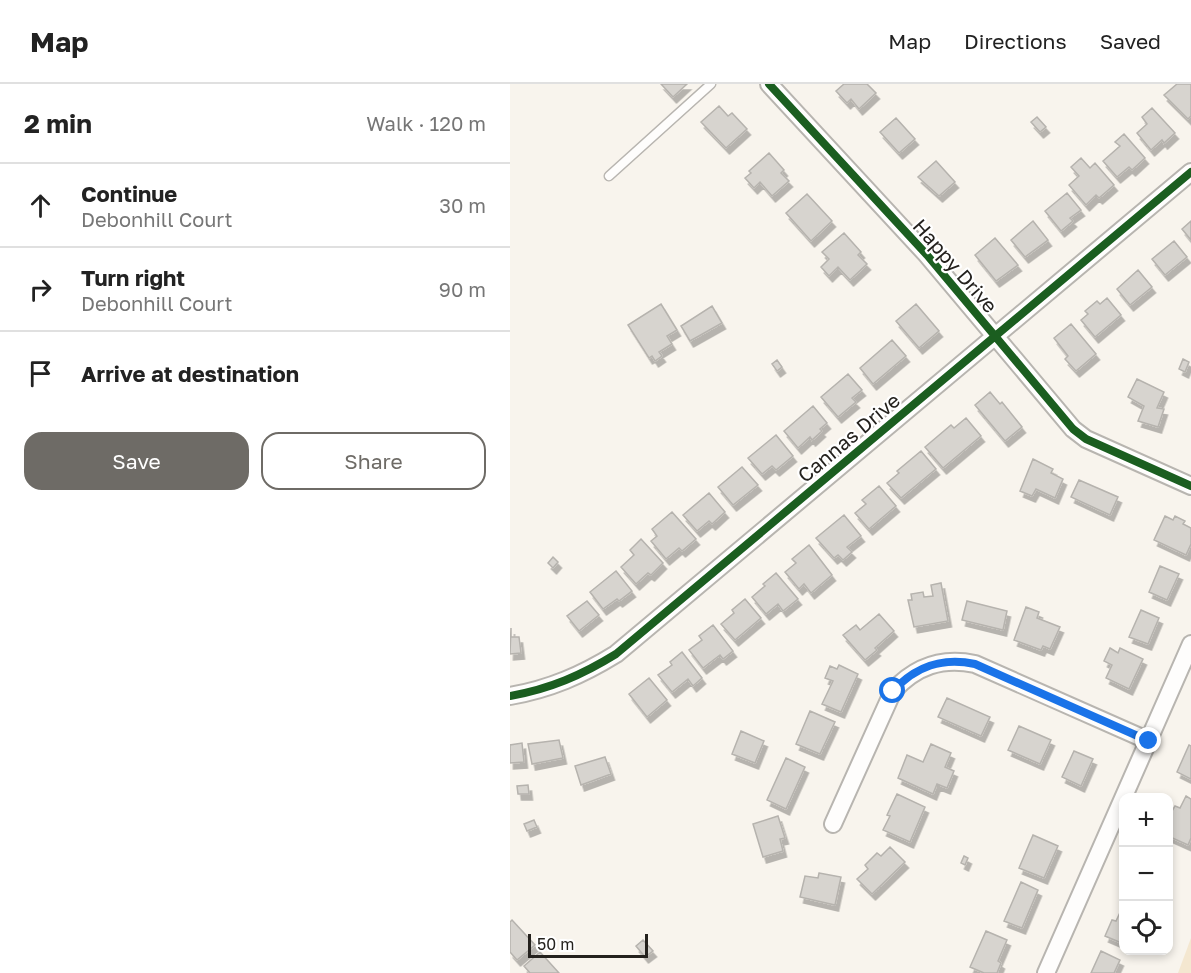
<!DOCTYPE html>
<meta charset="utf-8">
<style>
body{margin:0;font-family:"Golos Text",sans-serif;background:#f6f6f6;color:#222}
.controls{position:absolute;right:18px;bottom:18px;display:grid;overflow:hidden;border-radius:12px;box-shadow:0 3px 9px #0003}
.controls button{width:54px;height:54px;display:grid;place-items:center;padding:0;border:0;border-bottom:2px solid #e0e0e0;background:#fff;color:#222;font:30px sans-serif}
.scale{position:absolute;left:18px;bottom:15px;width:120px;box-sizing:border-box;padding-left:6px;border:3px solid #24211d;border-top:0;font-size:16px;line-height:21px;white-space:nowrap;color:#24211d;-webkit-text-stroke:4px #fff;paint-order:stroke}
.stop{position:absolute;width:18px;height:18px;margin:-14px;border:4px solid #1a73e8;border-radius:50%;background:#fff}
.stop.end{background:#1a73e8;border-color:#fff;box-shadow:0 2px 6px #0008}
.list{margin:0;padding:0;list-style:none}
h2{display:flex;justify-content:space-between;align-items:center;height:78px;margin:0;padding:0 24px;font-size:26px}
h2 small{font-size:20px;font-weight:400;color:#767676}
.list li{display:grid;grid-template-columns:39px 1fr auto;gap:18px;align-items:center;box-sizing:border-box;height:84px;padding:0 24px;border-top:2px solid #e0e0e0}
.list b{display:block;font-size:22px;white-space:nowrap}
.list p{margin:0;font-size:20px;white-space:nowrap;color:#767676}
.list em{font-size:20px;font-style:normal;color:#767676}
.actions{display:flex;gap:12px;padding:18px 24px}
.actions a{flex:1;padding:14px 0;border:2px solid #6e6b66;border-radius:18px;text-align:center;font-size:21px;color:#6e6b66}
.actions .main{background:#6e6b66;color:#fff}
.icon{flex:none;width:33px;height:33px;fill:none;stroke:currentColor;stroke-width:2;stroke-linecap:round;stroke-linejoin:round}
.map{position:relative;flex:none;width:681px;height:889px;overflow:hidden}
header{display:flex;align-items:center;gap:36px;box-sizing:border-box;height:84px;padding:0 30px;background:#fff;border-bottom:2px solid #e0e0e0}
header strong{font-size:28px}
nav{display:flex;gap:33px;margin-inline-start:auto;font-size:21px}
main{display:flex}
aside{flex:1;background:#fff}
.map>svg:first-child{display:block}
.green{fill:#f4e7d0}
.building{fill:#d7d4cf;stroke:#b6b3ae;stroke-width:1.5;filter:url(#shadow)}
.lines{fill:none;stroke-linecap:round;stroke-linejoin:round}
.lane-casing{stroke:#b8b5b0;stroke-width:11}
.street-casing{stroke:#b8b5b0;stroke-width:20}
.lane{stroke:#fefdfc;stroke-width:8}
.street{stroke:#fefdfc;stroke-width:16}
.cycleway-casing{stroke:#fff;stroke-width:11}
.cycleway{stroke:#1b5e20;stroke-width:8}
.route{stroke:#1a73e8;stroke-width:8}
.labels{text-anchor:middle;stroke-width:4.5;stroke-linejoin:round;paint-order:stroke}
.street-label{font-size:20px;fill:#24211d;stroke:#fff}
</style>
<header>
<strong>Map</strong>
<nav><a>Map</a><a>Directions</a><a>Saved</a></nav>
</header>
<main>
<aside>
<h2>2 min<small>Walk · 120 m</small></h2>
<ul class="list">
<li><svg class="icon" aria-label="ahead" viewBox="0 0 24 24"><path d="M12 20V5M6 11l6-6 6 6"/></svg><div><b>Continue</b><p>Debonhill Court</p></div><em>30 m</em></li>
<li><svg class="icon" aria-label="right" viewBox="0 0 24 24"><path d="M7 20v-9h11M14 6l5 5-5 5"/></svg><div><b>Turn right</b><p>Debonhill Court</p></div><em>90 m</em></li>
<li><svg class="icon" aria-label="arrive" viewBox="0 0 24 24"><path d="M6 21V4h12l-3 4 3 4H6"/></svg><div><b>Arrive at destination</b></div></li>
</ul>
<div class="actions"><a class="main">Save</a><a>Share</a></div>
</aside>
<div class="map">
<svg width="681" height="889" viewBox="0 0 681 889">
<defs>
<filter id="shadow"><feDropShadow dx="3.5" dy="6" stdDeviation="0" flood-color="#0004"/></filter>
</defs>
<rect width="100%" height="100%" fill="#f8f4ed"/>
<path class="green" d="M681 854V889H668Z"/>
<path class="building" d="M151 0H177L163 13Z
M334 0H357L366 9 349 25 341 15 337 19 326 7Z
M667 0H681V32L678 35 654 11Z
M209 22 218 32 222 29 237 45 216 64 191 38Z
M642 24 665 49 654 59 652 56 641 66 627 49 637 40 632 33Z
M527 33 536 43 530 48 521 38Z
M386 34 405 55 389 69 370 48Z
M614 50 635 74 622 86 619 83 607 93 593 77 610 62 605 58Z
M259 69 274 86 271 89 279 97 262 112 250 98 244 104 235 94 241 89 239 87Z
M571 74 580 84 585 79 604 101 589 114 586 111 576 121 559 101 569 92 561 83Z
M426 77 445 98 429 112 408 93Z
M557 109 571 126 560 134 563 137 551 147 535 127Z
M297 110 322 137 301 157 276 129Z
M523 137 538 156 515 173 501 156Z
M681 137V156L672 145Z
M334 149 351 168 348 171 357 180 340 196 328 183 319 192 311 183 319 175 312 168Z
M485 154 508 181 486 197 465 171Z
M664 157 677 173 655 191 642 175Z
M628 186 642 203 620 221 607 205Z
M597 214 611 231 585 253 571 236 578 230 575 227 587 217 590 220Z
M151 220 167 246 157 252 162 260 149 268 152 272 145 277 142 272 139 274 118 241Z
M406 220 429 247 409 264 386 237Z
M202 222 212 239 180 257 171 242Z
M561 240 586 270 566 287 555 275 558 272 544 254Z
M382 256 396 272 363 300 350 284Z
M673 275 679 278 675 288 669 285Z
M267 276 272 283 267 287 262 280Z
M338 290 352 306 342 314 346 318 328 333 311 313Z
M627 295 654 308 647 324 654 325 648 343 628 337 634 322 618 313Z
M480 308 490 320 492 318 512 343 495 357 465 321Z
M303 322 317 339 310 345 312 347 302 356 300 353 288 364 274 347Z
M456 334 471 352 433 384 415 363 441 341 444 344Z
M266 351 283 372 266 386 262 382 252 390 238 374Z
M411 367 426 385 391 414 377 399 389 389 387 387Z
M523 375 543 385 541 389 553 395 545 414 526 405 522 412 510 407Z
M232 383 248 401 223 421 208 403Z
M569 396 608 413 600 431 561 413Z
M369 402 386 422 359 445 345 429 356 420 352 416Z
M199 409 215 428 202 440 199 437 187 447 173 431Z
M162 428 186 455 172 467 169 464 156 475 141 457 147 452 142 445Z
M334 431 351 452 337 463 342 468 333 476 328 471 324 474 306 454Z
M655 432 663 436 665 432 675 437 673 440 681 444V460L676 471 644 456Z
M131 455 153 479 141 491 138 489 126 500 111 483 124 471 120 466Z
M299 461 322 491 301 509 294 500 289 505 275 488 286 479 282 475Z
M43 473 48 478 43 484 38 479Z
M650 482 669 490 657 516 639 508Z
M106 487 122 507 109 517 107 515 93 525 80 508Z
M266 489 288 515 273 527 268 520 256 530 242 513 255 502 253 500Z
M431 499 438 537 404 543 398 516H402L401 510 413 508 414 513 423 512 421 501Z
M235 515 251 534 225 556 211 540 224 529 222 526Z
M77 517 89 531 69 547 57 532Z
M457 517 497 527 493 546 452 536Z
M516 523 529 528 527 534 550 543 540 565 533 562 531 566 504 556Z
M631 526 649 534 638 560 619 553Z
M369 530 384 547 365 564 367 566 355 576 333 551 346 541 350 546Z
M203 541 223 567 213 575 210 571 193 584 179 566 192 556 189 552Z
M1 544V553H9L11 569 0 570Z
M600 564 608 569 610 564 633 575 619 605 596 594 602 581 594 577Z
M172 568 192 594 183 602 178 595 162 608 148 591 162 581 160 578Z
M329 581 348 590 331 628 312 620 323 597 315 594 320 582 327 585Z
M139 594 157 616 137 633 119 610Z
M437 614 480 633 471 652 428 633Z
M300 627 325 638 310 670 286 660Z
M509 642 541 656 530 680 498 666Z
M231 647 254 657 245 679 222 670Z
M49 656 53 674 22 680 18 660Z
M12 659 14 678 0 679V661Z
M421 660 441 669 435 683 444 687 437 704 427 700 423 710 388 694 397 671 413 678Z
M679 661 681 662V695L667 688Z
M564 667 583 675 571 702 552 693Z
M95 673 101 690 71 701 65 682Z
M276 674 295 683 276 725 257 716Z
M18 701 19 710H8L7 702Z
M387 710 415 723 400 758 373 746 380 732 377 731Z
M676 712 681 715V754L678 761 658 752V725L662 727 665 722 670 724Z
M268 732 275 754 270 755 273 767 253 773 243 740Z
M24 736 27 743 17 747 14 740Z
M523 751 548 762 534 794 509 784Z
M380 763 395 778 362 810 347 795 358 785 355 781 367 769 371 772Z
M454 772 458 774 455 781 451 779Z
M309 789 331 793 325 821 290 813 295 792 308 794Z
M511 798 528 806 512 844 494 837Z
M614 820V860L595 852 602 836 606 837Z
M2 836 25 861 7 876 0 868V838Z
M476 847 497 856 488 877 491 879 487 889H474L460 883Z
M133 856 143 867 135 873 126 862Z
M591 867 610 876 604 889H581Z
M30 868 49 889H20L14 882Z"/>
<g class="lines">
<defs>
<path id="lane" d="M99 92 201 0"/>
<path id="street" d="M259 0 417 171 563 345 576 355 681 402
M0 612C40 605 72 591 106 570L681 88
M323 740 383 607C406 582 432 573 465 580L639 657
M536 889 681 560"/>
</defs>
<use href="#lane" class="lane-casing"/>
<use href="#street" class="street-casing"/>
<use href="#lane" class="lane"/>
<use href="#street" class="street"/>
<defs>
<path id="cycleway" d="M259 0 417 171 563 345 576 355 681 402
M0 612C40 605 72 591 106 570L681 88"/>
</defs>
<use href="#cycleway" class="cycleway-casing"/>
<use href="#cycleway" class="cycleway"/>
</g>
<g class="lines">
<path class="route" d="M383 607C406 582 432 573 465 580L639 657"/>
</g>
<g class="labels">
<g class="street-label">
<text transform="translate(445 182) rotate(49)" y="7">Happy Drive</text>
<text transform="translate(339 354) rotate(-40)" y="7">Cannas Drive</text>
</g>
</g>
</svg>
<div class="controls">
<button>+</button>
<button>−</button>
<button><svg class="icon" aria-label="locate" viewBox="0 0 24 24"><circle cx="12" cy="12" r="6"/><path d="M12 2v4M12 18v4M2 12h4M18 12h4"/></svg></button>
</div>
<div class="scale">50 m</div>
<div class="stop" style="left:383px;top:607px"></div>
<div class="stop end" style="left:639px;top:657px"></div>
</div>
</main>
